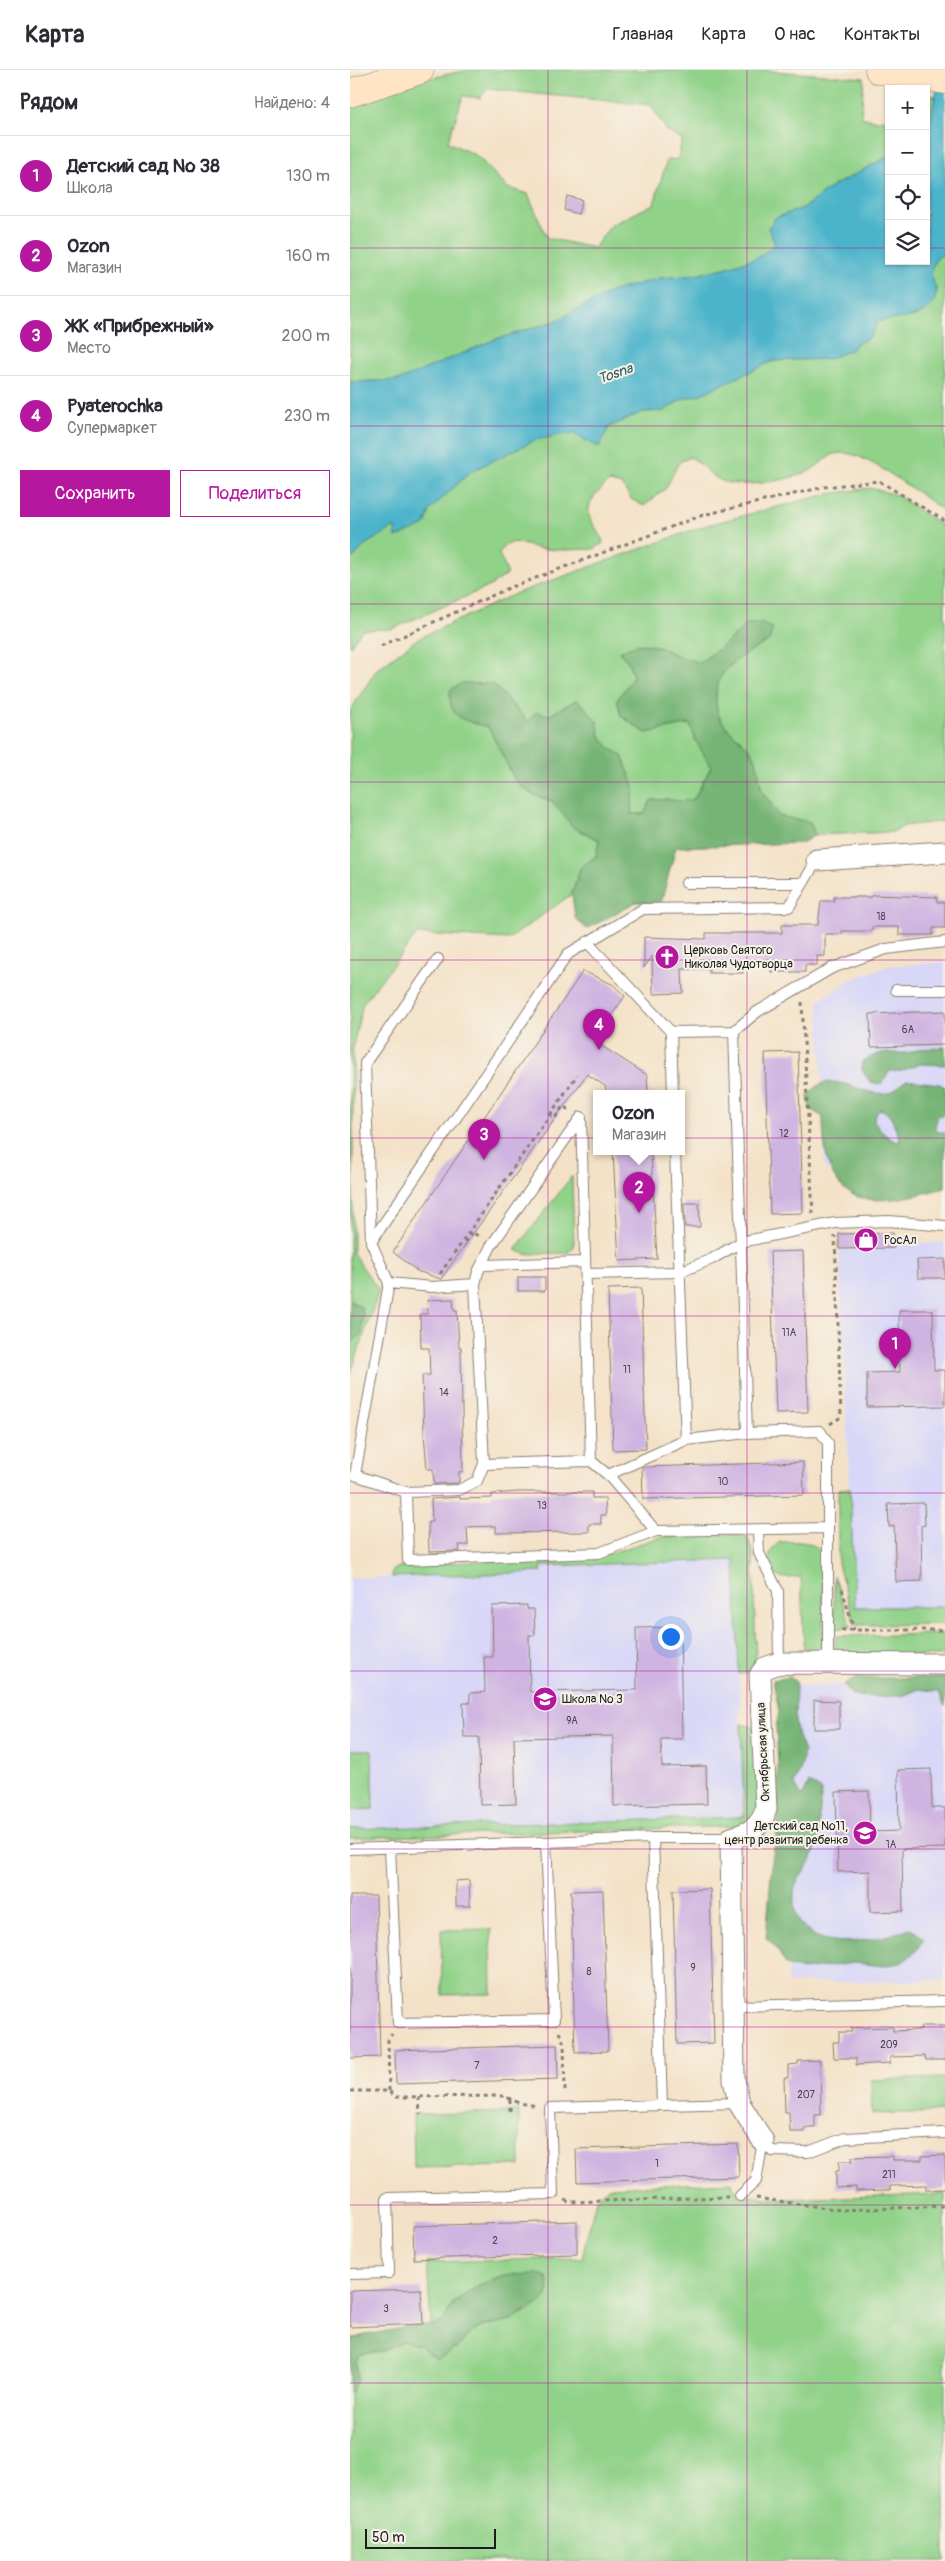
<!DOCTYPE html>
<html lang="ru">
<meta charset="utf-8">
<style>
body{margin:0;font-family:Pangolin,sans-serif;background:#f7f7f7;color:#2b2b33}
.controls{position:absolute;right:15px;top:15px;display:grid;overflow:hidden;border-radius:0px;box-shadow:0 1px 4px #0004}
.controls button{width:45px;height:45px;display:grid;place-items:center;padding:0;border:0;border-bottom:1px solid #e1e1e2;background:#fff;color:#2b2b33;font:25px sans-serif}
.scale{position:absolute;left:15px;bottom:12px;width:131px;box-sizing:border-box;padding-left:5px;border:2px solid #1c1c1c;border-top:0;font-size:14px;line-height:18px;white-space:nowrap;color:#1c1c1c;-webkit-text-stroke:4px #f7f3e8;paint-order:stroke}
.you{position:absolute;left:320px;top:1566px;width:18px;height:18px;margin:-12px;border:4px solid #fff;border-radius:50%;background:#1a73e8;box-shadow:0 0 0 8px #1a73e833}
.badge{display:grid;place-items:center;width:32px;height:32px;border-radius:50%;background:#b5179e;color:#fff;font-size:16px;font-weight:700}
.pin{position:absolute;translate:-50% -41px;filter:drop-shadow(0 1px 2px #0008)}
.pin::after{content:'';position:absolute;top:26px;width:18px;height:15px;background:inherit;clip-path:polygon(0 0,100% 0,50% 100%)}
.popup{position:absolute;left:243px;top:1020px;width:92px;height:65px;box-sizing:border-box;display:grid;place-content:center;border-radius:0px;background:#fff;filter:drop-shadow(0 1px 4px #0005);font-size:16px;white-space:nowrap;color:#7c7c81}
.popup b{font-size:19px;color:#2b2b33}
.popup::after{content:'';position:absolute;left:50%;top:100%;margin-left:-10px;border:10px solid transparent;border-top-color:#fff}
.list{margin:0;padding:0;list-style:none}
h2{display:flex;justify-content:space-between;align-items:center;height:65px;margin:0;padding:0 20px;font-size:21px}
h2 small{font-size:16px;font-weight:400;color:#7c7c81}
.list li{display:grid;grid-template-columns:32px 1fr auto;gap:15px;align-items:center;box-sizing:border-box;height:80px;padding:0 20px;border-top:1px solid #e1e1e2}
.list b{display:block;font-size:19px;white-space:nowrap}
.list p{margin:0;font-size:16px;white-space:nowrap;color:#7c7c81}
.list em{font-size:16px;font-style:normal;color:#7c7c81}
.actions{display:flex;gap:10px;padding:15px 20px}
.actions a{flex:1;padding:11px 0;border:1px solid #b5179e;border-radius:0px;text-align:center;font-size:18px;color:#b5179e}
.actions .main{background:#b5179e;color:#fff}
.icon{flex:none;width:28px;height:28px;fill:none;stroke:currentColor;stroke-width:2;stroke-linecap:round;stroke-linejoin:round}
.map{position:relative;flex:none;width:595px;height:2491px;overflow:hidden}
header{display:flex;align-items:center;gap:30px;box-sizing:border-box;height:70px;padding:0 25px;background:#fff;border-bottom:1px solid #e1e1e2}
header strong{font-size:24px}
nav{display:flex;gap:28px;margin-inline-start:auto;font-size:18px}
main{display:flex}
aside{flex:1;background:#fff}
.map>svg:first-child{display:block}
.built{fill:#d8d7f8}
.green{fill:#91d289;stroke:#567752;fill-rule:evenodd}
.forest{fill:#74b475;stroke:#486848;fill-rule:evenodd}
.water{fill:#4bb4ca;stroke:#346873}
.building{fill:#cfb4e1}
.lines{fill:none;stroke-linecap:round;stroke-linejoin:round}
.service-casing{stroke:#887f72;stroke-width:12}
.minor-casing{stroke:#887f72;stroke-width:23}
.secondary-casing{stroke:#887f72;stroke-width:29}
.path{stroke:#887f72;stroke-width:3;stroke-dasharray:4 4;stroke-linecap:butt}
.service{stroke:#fff;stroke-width:10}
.minor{stroke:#fff;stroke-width:21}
.secondary{stroke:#ffe4c6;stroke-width:28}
.grid{fill:none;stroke:#b5179e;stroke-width:1;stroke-opacity:0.55}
.labels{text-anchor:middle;stroke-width:4;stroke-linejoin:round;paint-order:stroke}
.number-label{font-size:10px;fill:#49424d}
.poi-label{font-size:12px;fill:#1c1c1c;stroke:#f7f3e8;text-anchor:start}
.street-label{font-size:12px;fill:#1c1c1c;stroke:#f7f3e8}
.water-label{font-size:14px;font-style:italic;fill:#2f5962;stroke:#f7f3e8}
</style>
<header>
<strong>Карта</strong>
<nav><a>Главная</a><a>Карта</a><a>О нас</a><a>Контакты</a></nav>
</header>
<main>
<aside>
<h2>Рядом<small>Найдено: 4</small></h2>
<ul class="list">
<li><span class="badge">1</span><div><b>Детский сад № 38</b><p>Школа</p></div><em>130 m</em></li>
<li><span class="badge">2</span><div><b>Ozon</b><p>Магазин</p></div><em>160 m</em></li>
<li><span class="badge">3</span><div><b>ЖК «Прибрежный»</b><p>Место</p></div><em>200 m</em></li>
<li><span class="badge">4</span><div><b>Pyaterochka</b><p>Супермаркет</p></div><em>230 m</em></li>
</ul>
<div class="actions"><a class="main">Сохранить</a><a>Поделиться</a></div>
</aside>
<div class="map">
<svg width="595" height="2491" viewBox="0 0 595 2491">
<rect width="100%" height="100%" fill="#f7f3e8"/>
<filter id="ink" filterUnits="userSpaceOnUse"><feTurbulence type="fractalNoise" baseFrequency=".02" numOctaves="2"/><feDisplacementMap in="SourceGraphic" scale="10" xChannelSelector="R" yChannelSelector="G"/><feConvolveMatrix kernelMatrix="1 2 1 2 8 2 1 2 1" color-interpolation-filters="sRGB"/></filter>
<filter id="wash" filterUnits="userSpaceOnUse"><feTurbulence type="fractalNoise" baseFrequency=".0096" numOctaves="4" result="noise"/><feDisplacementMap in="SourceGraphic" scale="20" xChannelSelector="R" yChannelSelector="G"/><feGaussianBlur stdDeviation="1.12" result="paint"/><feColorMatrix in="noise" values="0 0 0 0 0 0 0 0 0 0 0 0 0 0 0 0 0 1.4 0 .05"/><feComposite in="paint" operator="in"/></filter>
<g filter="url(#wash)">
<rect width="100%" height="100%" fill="#f4e2c8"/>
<path class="built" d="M595 892V1097L475 1100 469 930 500 910 537 896Z
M595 1172V1537H505L489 1179 543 1178 544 1175Z
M385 1490 394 1747 0 1759V1508L191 1502V1497Z
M595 1613V1910L438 1913 432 1616Z"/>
<path class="green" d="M119 0H409L514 8 511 47 528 51 539 48V86L483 116 453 138 425 148V174L411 186 382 196 346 205 311 208 263 221 203 252 146 269 50 310 0 312V33C39 18 79 7 119 0ZM137 19 301 35 317 61 332 70 328 89 317 90 304 134 261 155 244 178 197 168 178 124 158 118 127 86 98 72 113 26 130 28Z
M576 25 586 26 581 48 576 54Z
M595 183V441C572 427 519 384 494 383 477 382 473 394 459 401 441 410 388 420 370 410 358 404 352 394 341 387L329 392 316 418 294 436 281 429 272 415 259 412C247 423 232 435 242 452 247 461 251 463 253 473L244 479 213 480 192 479 164 472 154 476 149 484 158 504 140 516 42 559 12 560 0 576V491L16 474 45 456 46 467 75 455 80 440 120 402 185 370 222 363 249 377 259 357 293 342 314 341 332 329 349 325 423 291 486 286 500 280 506 274 520 267 528 251 568 246 575 241 587 220C578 205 579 191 595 183Z
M520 418 547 425 595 458V751L554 756 543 762 465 765 460 752 429 747C425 737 416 729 413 721 407 709 410 696 403 684 396 672 382 665 374 654 368 647 366 638 366 629 364 597 395 584 419 571L397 554 374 575 350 593C320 588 302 561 269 582L279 593 283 607 267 630 271 646 296 663 340 654 345 669 361 697 344 729 329 733 316 728 294 744H281L284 716 272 686 260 678 250 666 247 651 214 636 200 645 178 652 143 614 121 652 138 657 166 712 182 724 202 731 223 757 249 770 246 786 230 798 222 824 159 869 67 864 13 933 3 976V1183L29 1221 0 1306V1275C15 1260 13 1258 11 1237L0 1231V641L26 600 67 569 167 523 357 455 478 424Z
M222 1106 224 1177 217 1183 175 1184 165 1180Z
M500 1418 505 1537H595V1554L505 1555 488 1494V1419Z
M391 1464 398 1469 403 1483 406 1594 398 1603 389 1604 385 1490 192 1496 191 1502 42 1507V1501L53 1495 251 1486 311 1467Z
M430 1472C446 1472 466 1469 473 1487V1569L468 1583 461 1585 454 1579 451 1507C445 1507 436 1509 430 1507 413 1502 418 1478 430 1472Z
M484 1505 501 1557 484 1559Z
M595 1564V1586L493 1584 486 1581 485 1568 488 1566Z
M391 1654 404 1657 409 1744 392 1756 0 1768V1759L394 1747Z
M0 1680H22L24 1739 0 1740Z
M141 1859 142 1924 92 1925 91 1860Z
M595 2008V2042L522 2044 521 2010Z
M169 2042 170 2096 64 2098 63 2044Z
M381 2112 388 2125 430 2129 595 2124V2491H0V2323L7 2311 6 2290 12 2283 33 2281 52 2271 72 2276 78 2284 107 2278 121 2262 130 2257 163 2251 170 2244 181 2241 167 2204 157 2205 129 2215 104 2232 93 2251 81 2256 77 2192 232 2188 246 2129 259 2117Z"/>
<path class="forest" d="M410 553 423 558 419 571C395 584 364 597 366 629 366 638 368 647 374 654 382 665 396 672 403 684 410 696 408 709 412 721 416 729 425 737 429 746L460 752 465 765 452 773 326 777 311 833 286 832 237 859 225 848 222 824 230 798 246 786 249 770 223 757 202 731 182 724 166 712 138 657C114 650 98 650 100 620L112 613 143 614 178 652 186 642 200 645 227 629 247 651 250 666 260 678 272 686 284 716 281 744H294L301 730C317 728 329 733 344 729L361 697 345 669 340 654 296 663 271 645 267 630 283 607 279 593 269 582C302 562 319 588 350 592L374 575 397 554Z
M595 977V995L571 994 551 1001H540L531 1014 520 1012 512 1000V991L531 983H559L569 979Z
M557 1010 589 1014 595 1017V1044L588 1046 585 1056 588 1062H595V1118C520 1138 473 1143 473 1047L460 1039 458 1026C479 994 510 1028 538 1023 546 1021 550 1013 557 1010ZM530 1039C543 1043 544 1058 550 1068L549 1072C540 1071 524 1057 524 1047Z
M0 1231 11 1237 13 1245 12 1263 0 1275Z
M440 1607 446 1612 445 1651 448 1667 454 1682 451 1699 444 1713 452 1727 459 1713 472 1721C469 1739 469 1774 462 1789 457 1800 445 1810 444 1823 440 1889 520 1874 560 1858L574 1868 565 1882 553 1892 535 1896 503 1893 453 1900 436 1895 427 1879 416 1868 422 1792 428 1755V1692L426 1657 429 1642 423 1610Z
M508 1608H595V1637L589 1622 569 1619 555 1625 536 1627 503 1626 494 1614Z
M188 2204 197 2207 199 2217 197 2227 189 2235 170 2244 163 2251 130 2257 121 2262 107 2278 86 2289 72 2276 52 2271 33 2281 12 2283 6 2291 7 2311 0 2323V2270L11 2266 56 2257 87 2255 93 2251 104 2232 129 2215 157 2205Z"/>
<path class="water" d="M590 0H595V183C579 191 578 205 587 220 583 251 552 247 528 251L520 267 506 274 501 280 478 289 423 291 349 325 332 329 314 341 293 342 259 357 249 377 222 363 185 370 120 402 80 440 75 455 46 468 45 457 16 474 0 491V312L50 310 146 269 203 252 263 221 311 208 346 205 382 196 411 186 425 174 418 158 425 148 453 138 483 116 539 86V191H576V54L581 48Z"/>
<g id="blocks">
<path class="building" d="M217 126 232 130 228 144 214 140Z
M522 825 587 827V832H595V858H583V865H549V857H522V861H492V864H475V886H467V895H455V902H421V895H393V903H359V899H332L333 923 303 924 302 886 294 898V867L356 869V863H432V855H468L471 831H484V827H522Z
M233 901 262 914 275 926 244 971 297 1005 298 1024H257L255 1016 237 1004 91 1209 67 1201 43 1182Z
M595 941V975L521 977 520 944Z
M448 982 453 1143 420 1144 415 983Z
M263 1082H301L307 1189 269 1191Z
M334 1133H349L350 1157H335Z
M543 1163 544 1178 489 1179V1164Z
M453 1181 458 1342 426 1343 420 1182Z
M595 1189V1208H568L567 1190Z
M168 1207H195V1221H168Z
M291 1218 296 1379 263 1380 258 1219Z
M103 1229 104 1240H107L109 1277H111L113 1401 109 1402V1412L107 1413 84 1414 83 1399H77L74 1364 72 1305H80L79 1278H71L70 1244H78L77 1230Z
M549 1240H583L584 1300H595V1336L517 1337V1303L550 1302Z
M453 1392 454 1425 293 1429 292 1397H294Z
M168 1422H242V1428H255L256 1445H251V1454H239V1462L146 1463V1456L117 1457 118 1475H109L110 1481 79 1482 78 1452H82L81 1429 110 1427V1429L142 1428V1424Z
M574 1433 575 1455 571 1456 572 1511 546 1512 544 1456 539 1457 538 1434Z
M177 1535V1539H184L185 1565H179L180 1622 287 1620 286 1558 330 1557 332 1669H311L312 1697 356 1696 357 1734 264 1736 263 1666 164 1668 166 1734 130 1735 129 1667H114L113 1633H120V1623L135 1622 134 1587H143L142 1536Z
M464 1630 489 1631V1659H464Z
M581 1699 582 1738H595V1778L552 1779 553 1841 520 1842V1801L488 1802 486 1722 519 1721 520 1762 549 1761 548 1700Z
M119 1810 120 1836H106V1811Z
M360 1819 364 1973 327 1974 323 1820Z
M253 1820 258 1981 225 1982 221 1821Z
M0 1826H26L30 1987 0 1988Z
M571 1956H595V1990H576L575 1986 540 1987V1993L506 1995V1988H484L483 1972H489V1962H502L501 1958 543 1957V1961L571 1960Z
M207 1975 208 2009 46 2014 45 1980Z
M470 1990 471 2045H465V2058H455V2062H440L439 2042H435L434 2008H438V1995L448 1994V1991Z
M388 2074 389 2107 227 2112 226 2079Z
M595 2085V2119L576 2120V2115L540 2116V2120L506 2121V2117L486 2118V2101H489V2091H502V2087L543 2086V2090H572V2086Z
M227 2151V2184L64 2189 63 2156Z
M71 2219 73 2254 0 2257V2221Z"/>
</g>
</g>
<g filter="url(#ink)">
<use href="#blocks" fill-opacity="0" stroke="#887f72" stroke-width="1"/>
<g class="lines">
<defs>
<path id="service" d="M336 813H453
M237 872 321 962 384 961 407 942 482 898 536 879 595 872
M546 920H595
M384 961 397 1363
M321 962 323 1024
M231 1047 141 1176 128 1202 125 1214 134 1394 241 1391 258 1405 306 1461
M231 1047 241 1391
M325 1082 336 1370
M21 1172 15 993 88 889
M133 1195 235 1192
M236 1204 330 1202 362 1189 391 1172 485 1153 539 1151 595 1156
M39 1213 82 1217 125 1214
M134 1394 127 1411 109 1420 56 1422 5 1405 39 1213 21 1172 218 884 293 839 439 837 467 790
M258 1405 336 1370 397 1363 470 1361 478 1373V1593
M56 1422 58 1490 249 1483 306 1461 478 1458
M408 1460 409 1483 428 1521 429 1593
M303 1768 312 2035
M40 1777 48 1953 204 1950 196 1772
M0 1779 303 1768H381
M384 1936 595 1931
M413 2071 422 2081 458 2082 495 2068 595 2063
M390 2126 406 2111 413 2071
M0 2204 39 2203 37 2128 203 2124 200 2038 389 2033"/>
<path id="minor" d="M467 790 595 782
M413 2071 389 2033 384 2010 381 1768C399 1763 411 1758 416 1739L410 1605 415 1598 429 1593 595 1594"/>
<path id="secondary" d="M529 0 595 10
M0 23 70 0"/>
</defs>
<use href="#service" class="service-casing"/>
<use href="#minor" class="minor-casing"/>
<use href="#secondary" class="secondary-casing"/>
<path class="path" d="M31 576 159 518 353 445 474 417 529 411 595 451
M452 932 463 1145
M200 1045 227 1005
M114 1170 116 1171 122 1162 131 1168
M90 1204 200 1045 205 1048 213 1036 221 1041
M480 1354 491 1347 485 1166
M492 1519 504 1560
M491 1560H595
M209 1962 214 1973 215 2024
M0 2021H39L46 2027 154 2026 169 2033 188 2036
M39 2021 38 1970 42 1964
M69 2027 70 2044
M160 2029V2042
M406 2128 491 2140 595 2136
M215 2130 219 2132 378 2127"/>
<use href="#service" class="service"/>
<use href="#minor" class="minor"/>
<use href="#secondary" class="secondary"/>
</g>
</g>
<path class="grid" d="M198 0V2491M397 0V2491M0 178H539M576 178H595M0 356H595M0 534H595M0 712H595M0 890H595M0 1068H595M0 1246H595M0 1423H595M0 1601H595M0 1779H595M0 1957H595M0 2135H595M0 2313H595"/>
<defs>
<symbol id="church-disc" viewBox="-11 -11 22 22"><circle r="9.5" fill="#b5179e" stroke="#f7f3e8"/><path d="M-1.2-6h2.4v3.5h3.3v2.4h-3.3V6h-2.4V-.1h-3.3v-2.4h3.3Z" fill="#fff"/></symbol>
<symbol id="shop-disc" viewBox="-11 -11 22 22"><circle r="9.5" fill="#b5179e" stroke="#f7f3e8"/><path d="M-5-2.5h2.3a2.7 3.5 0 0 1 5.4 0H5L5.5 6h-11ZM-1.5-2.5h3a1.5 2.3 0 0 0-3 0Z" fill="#fff"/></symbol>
<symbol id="school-disc" viewBox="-11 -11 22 22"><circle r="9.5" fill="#b5179e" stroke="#f7f3e8"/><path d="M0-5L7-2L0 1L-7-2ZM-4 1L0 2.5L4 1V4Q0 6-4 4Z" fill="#fff"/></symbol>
</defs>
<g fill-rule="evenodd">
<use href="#church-disc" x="303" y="873" width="28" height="28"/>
<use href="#shop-disc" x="502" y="1156" width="28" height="28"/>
<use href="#school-disc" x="181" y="1615" width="28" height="28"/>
<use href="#school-disc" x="501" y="1749" width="28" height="28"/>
</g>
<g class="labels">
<g class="number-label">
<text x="531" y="850">18</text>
<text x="558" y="963">6А</text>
<text x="434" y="1067">12</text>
<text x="439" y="1266">11А</text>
<text x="277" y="1303">11</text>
<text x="94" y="1326">14</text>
<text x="373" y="1415">10</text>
<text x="192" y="1439">13</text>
<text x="222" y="1654">9А</text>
<text x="541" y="1778">1А</text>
<text x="343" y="1901">9</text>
<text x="239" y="1905">8</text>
<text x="539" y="1978">209</text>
<text x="127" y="1999">7</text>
<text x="456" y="2028">207</text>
<text x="307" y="2097">1</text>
<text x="539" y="2108">211</text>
<text x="145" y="2174">2</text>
<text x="36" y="2242">3</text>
</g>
<g class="poi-label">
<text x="334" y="884">Церковь Святого<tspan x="334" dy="14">Николая Чудотворца</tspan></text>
<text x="534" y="1174">РосАл</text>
<text x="212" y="1633">Школа № 3</text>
<text x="498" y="1760" text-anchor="end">Детский сад №11,<tspan x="498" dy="14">центр развития ребенка</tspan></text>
</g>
<g class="street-label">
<text transform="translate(413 1682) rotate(-93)" y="4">Октябрьская улица</text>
</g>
<g class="water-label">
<text transform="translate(265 303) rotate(-19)" y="5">Tosna</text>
</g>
</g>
</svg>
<div class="controls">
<button>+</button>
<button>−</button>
<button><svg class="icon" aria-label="locate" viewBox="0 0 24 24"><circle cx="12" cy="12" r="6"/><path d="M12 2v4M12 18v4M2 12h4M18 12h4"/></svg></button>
<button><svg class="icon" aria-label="layers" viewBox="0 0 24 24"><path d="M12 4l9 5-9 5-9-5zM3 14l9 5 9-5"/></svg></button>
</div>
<div class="scale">50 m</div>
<div class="you"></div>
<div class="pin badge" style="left:545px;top:1299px">1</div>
<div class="pin badge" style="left:289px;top:1143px">2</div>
<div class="popup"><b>Ozon</b>Магазин</div>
<div class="pin badge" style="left:134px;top:1090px">3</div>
<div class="pin badge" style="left:249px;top:980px">4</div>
</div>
</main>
